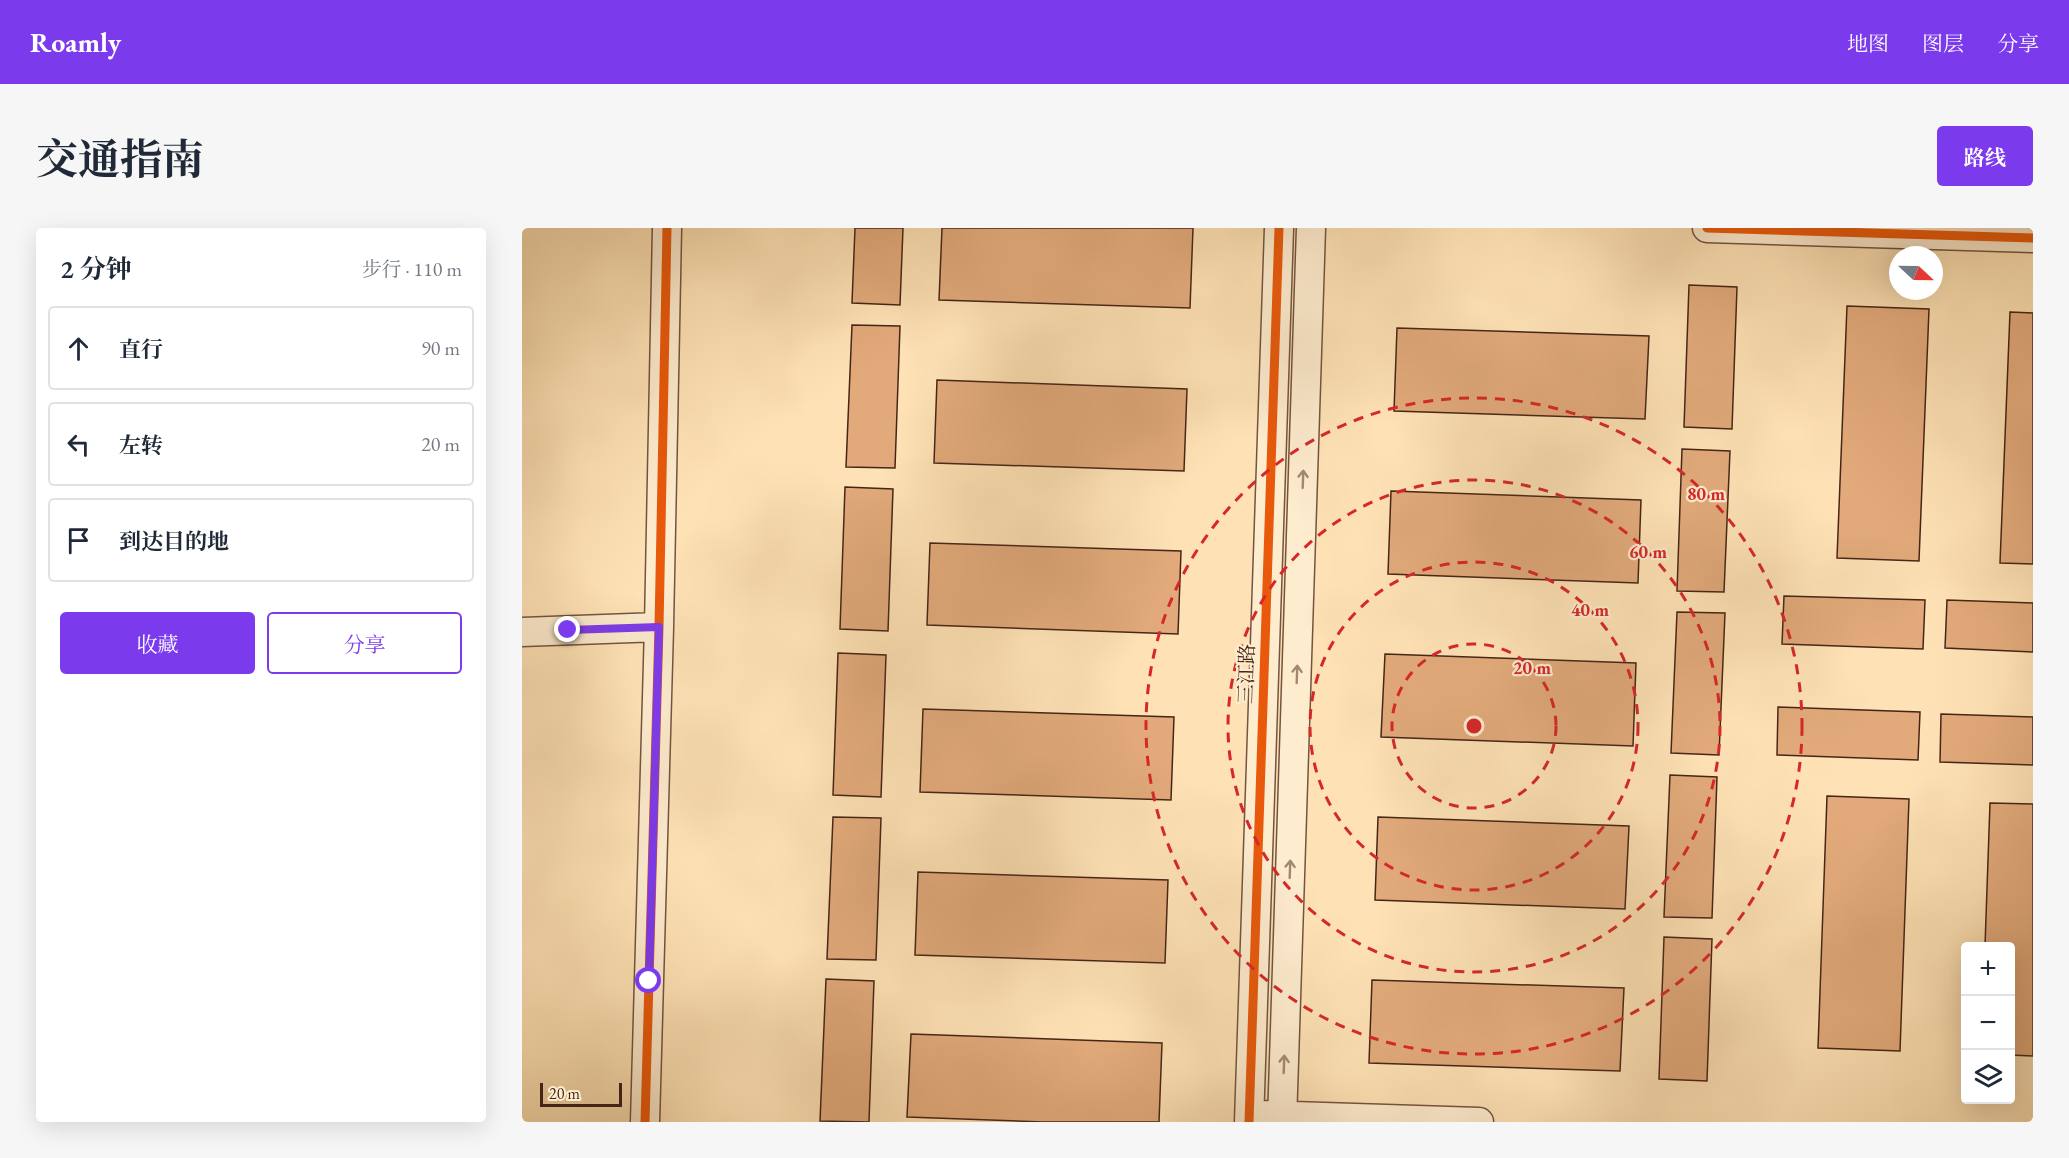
<!DOCTYPE html>
<html lang="zh">
<meta charset="utf-8">
<style>
body{margin:0;font-family:"EB Garamond","Noto Serif SC",serif;background:#f6f6f7;color:#1f2937}
.controls{position:absolute;right:18px;bottom:18px;display:grid;overflow:hidden;border-radius:6px;box-shadow:0 6px 24px #0002}
.controls button{width:54px;height:54px;display:grid;place-items:center;padding:0;border:0;border-bottom:2px solid #e0e1e3;background:#fff;color:#1f2937;font:30px sans-serif}
.compass{position:absolute;left:1367px;top:18px;width:54px;height:54px;border-radius:50%;background:#fff;box-shadow:0 6px 24px #0002;rotate:112deg}
.scale{position:absolute;left:18px;bottom:15px;width:82px;box-sizing:border-box;padding-left:6px;border:3px solid #462518;border-top:0;font-size:16px;line-height:21px;white-space:nowrap;color:#462518;-webkit-text-stroke:4px #feeccf;paint-order:stroke}
.stop{position:absolute;width:18px;height:18px;margin:-14px;border:4px solid #7c3aed;border-radius:50%;background:#fff}
.stop.end{background:#7c3aed;border-color:#fff;box-shadow:0 2px 6px #0008}
.list{margin:0;padding:0;list-style:none}
h2{display:flex;justify-content:space-between;align-items:center;height:78px;margin:0;padding:0 24px;font-size:26px}
h2 small{font-size:20px;font-weight:400;color:#747a83}
.list li{display:grid;grid-template-columns:39px 1fr auto;gap:18px;align-items:center;box-sizing:border-box;height:84px;margin:0 12px 12px;padding:0 12px;border:2px solid #e0e1e3;border-radius:6px}
.list b{display:block;font-size:22px;white-space:nowrap}
.list em{font-size:20px;font-style:normal;color:#747a83}
.actions{display:flex;gap:12px;padding:18px 24px}
.actions a{flex:1;padding:14px 0;border:2px solid #7c3aed;border-radius:6px;text-align:center;font-size:21px;color:#7c3aed}
.actions .main{background:#7c3aed;color:#fff}
.icon{flex:none;width:33px;height:33px;fill:none;stroke:currentColor;stroke-width:2;stroke-linecap:round;stroke-linejoin:round}
.map{position:relative;flex:none;width:1511px;height:894px;overflow:hidden;border-radius:6px}
header{display:flex;align-items:center;gap:36px;box-sizing:border-box;height:84px;padding:0 30px;background:#7c3aed;color:#fff}
header strong{font-size:28px}
nav{display:flex;gap:33px;margin-inline-start:auto;font-size:21px}
.intro{display:flex;align-items:center;justify-content:space-between;box-sizing:border-box;height:144px;padding:0 36px}
h1{margin:0;font-size:42px}
.button{padding:15px 27px;border-radius:6px;background:#7c3aed;color:#fff;font-size:21px;font-weight:700}
main{display:flex;gap:36px;padding:0 36px}
aside{flex:1;background:#fff;border-radius:6px;box-shadow:0 6px 24px #0002}
.map>svg:first-child{display:block}
.building{fill:#e2aa7b;stroke:#462518;stroke-width:1.5}
.lines{fill:none;stroke-linecap:round;stroke-linejoin:round}
.street-casing{stroke:#74543f;stroke-width:31}
.street{stroke:#feeccf;stroke-width:28}
.cycleway-casing{stroke:#feeccf;stroke-width:13}
.cycleway{stroke:#e8590c;stroke-width:9}
.oneway{stroke:#a28874}
.route{stroke:#7c3aed;stroke-width:8}
.ring{fill:none;stroke:#d62828;stroke-width:3;stroke-dasharray:10 8}
.labels{text-anchor:middle;stroke-width:4.5;stroke-linejoin:round;paint-order:stroke}
.street-label{font-size:20px;fill:#462518;stroke:#feeccf}
.centre{fill:#d62828;stroke:#feeccf;stroke-width:3}
.ring-label{font-size:18px;text-anchor:middle;font-weight:bold;fill:#d62828;stroke:#feeccf;stroke-width:4.5;stroke-linejoin:round;paint-order:stroke}
</style>
<header>
<strong>Roamly</strong>
<nav><a>地图</a><a>图层</a><a>分享</a></nav>
</header>
<div class="intro"><h1>交通指南</h1><a class="button">路线</a></div>
<main>
<aside>
<h2>2 分钟<small>步行 · 110 m</small></h2>
<ul class="list">
<li><svg class="icon" aria-label="ahead" viewBox="0 0 24 24"><path d="M12 20V5M6 11l6-6 6 6"/></svg><div><b>直行</b></div><em>90 m</em></li>
<li><svg class="icon" aria-label="left" viewBox="0 0 24 24"><path d="M17 20v-9H6M10 6l-5 5 5 5"/></svg><div><b>左转</b></div><em>20 m</em></li>
<li><svg class="icon" aria-label="arrive" viewBox="0 0 24 24"><path d="M6 21V4h12l-3 4 3 4H6"/></svg><div><b>到达目的地</b></div></li>
</ul>
<div class="actions"><a class="main">收藏</a><a>分享</a></div>
</aside>
<div class="map">
<svg width="1511" height="894" viewBox="0 0 1511 894">
<rect width="100%" height="100%" fill="#fee2b5"/>
<filter id="stains"><feTurbulence type="fractalNoise" baseFrequency=".00333" numOctaves="4"/><feColorMatrix values="0 0 0 0 .2 0 0 0 0 .09 0 0 0 0 .02 0 0 0 .5 -.17"/></filter>
<radialGradient id="worn" r=".72"><stop offset=".6" stop-color="#630" stop-opacity="0"/><stop offset="1" stop-color="#630" stop-opacity=".3"/></radialGradient>
<path class="building" d="M333 0H381L378 77 330 75Z
M420 0H671L668 80 417 72Z
M1167 57 1215 59 1210 201 1162 199Z
M1325 78 1407 81 1397 333 1315 330Z
M1488 84 1511 85V336L1478 335Z
M330 97 378 98 373 240 324 239Z
M875 100 1127 108 1123 191 872 183Z
M415 152 665 161 662 243 412 235Z
M1160 221 1208 223 1202 364 1155 363Z
M323 259 371 261 366 403 318 401Z
M869 263 1119 272 1116 355 866 346Z
M408 315 659 323 656 406 405 397Z
M1262 368 1403 372 1401 421 1260 416Z
M1425 372 1511 375V424L1423 420Z
M1155 384 1203 385 1197 527 1149 525Z
M316 425 364 427 359 569 311 567Z
M863 426 1114 435 1111 518 859 509Z
M1256 479 1398 484 1396 532 1255 527Z
M401 481 652 489 649 572 398 564Z
M1419 486 1511 489V537L1418 534Z
M1148 547 1195 549 1190 690 1142 689Z
M1305 568 1387 571 1378 823 1296 820Z
M1468 575 1511 576V828L1488 827V718H1463Z
M311 589 359 590 354 732 305 731Z
M856 589 1107 598 1103 681 853 672Z
M396 644 646 652 643 735 393 727Z
M1142 709 1190 711 1185 853 1137 851Z
M304 751 352 753 347 894 298 893Z
M850 752 1102 760 1098 843 847 835Z
M389 806 640 815 637 894H521L385 889Z"/>
<g class="lines">
<defs>
<path id="street" d="M1185 0 1511 10
M0 404 137 399
M740 887 957 894
M123 894 137 399 145 0
M727 894 757 0
M760 894 789 0"/>
</defs>
<use href="#street" class="street-casing"/>
<use href="#street" class="street"/>
<defs>
<path id="cycleway" d="M1185 0 1511 10
M123 894 137 399 145 0
M727 894 757 0"/>
</defs>
<use href="#cycleway" class="cycleway-casing"/>
<use href="#cycleway" class="cycleway"/>
</g>
<defs><path id="oneway-shaft" d="M-6 0H5M1.5-3L5.5 0L1.5 3" fill="none" stroke-width="1.6" stroke-linecap="round" stroke-linejoin="round" transform="scale(1.5)"/></defs>
<g class="oneway">
<use href="#oneway-shaft" transform="translate(781 251) rotate(-88)"/>
<use href="#oneway-shaft" transform="translate(775 446) rotate(-88)"/>
<use href="#oneway-shaft" transform="translate(768 641) rotate(-88)"/>
<use href="#oneway-shaft" transform="translate(762 836) rotate(-88)"/>
</g>
<g class="lines">
<path class="route" d="M46 402 137 399 127 753"/>
</g>
<g class="ring">
<circle cx="952" cy="498" r="82"/>
<circle cx="952" cy="498" r="164"/>
<circle cx="952" cy="498" r="246"/>
<circle cx="952" cy="498" r="328"/>
</g>
<g class="labels">
<g class="street-label">
<text transform="translate(724 446) rotate(-88)" y="7">三江路</text>
</g>
</g>
<circle cx="952" cy="498" r="9" class="centre"/>
<g class="ring-label">
<text x="1184" y="272">80 m</text>
<text x="1126" y="330">60 m</text>
<text x="1068" y="388">40 m</text>
<text x="1010" y="446">20 m</text>
</g>
<rect width="100%" height="100%" filter="url(#stains)"/>
<rect width="100%" height="100%" fill="url(#worn)"/>
</svg>
<div class="controls">
<button>+</button>
<button>−</button>
<button><svg class="icon" aria-label="layers" viewBox="0 0 24 24"><path d="M12 4l9 5-9 5-9-5zM3 14l9 5 9-5"/></svg></button>
</div>
<svg class="compass" viewBox="-18 -18 36 36"><path d="M0-13l5 13h-10z" fill="#e53935"/><path d="M0 13l5-13h-10z" fill="#747a83"/></svg>
<div class="scale">20 m</div>
<div class="stop" style="left:127px;top:753px"></div>
<div class="stop end" style="left:46px;top:402px"></div>
</div>
</main>
